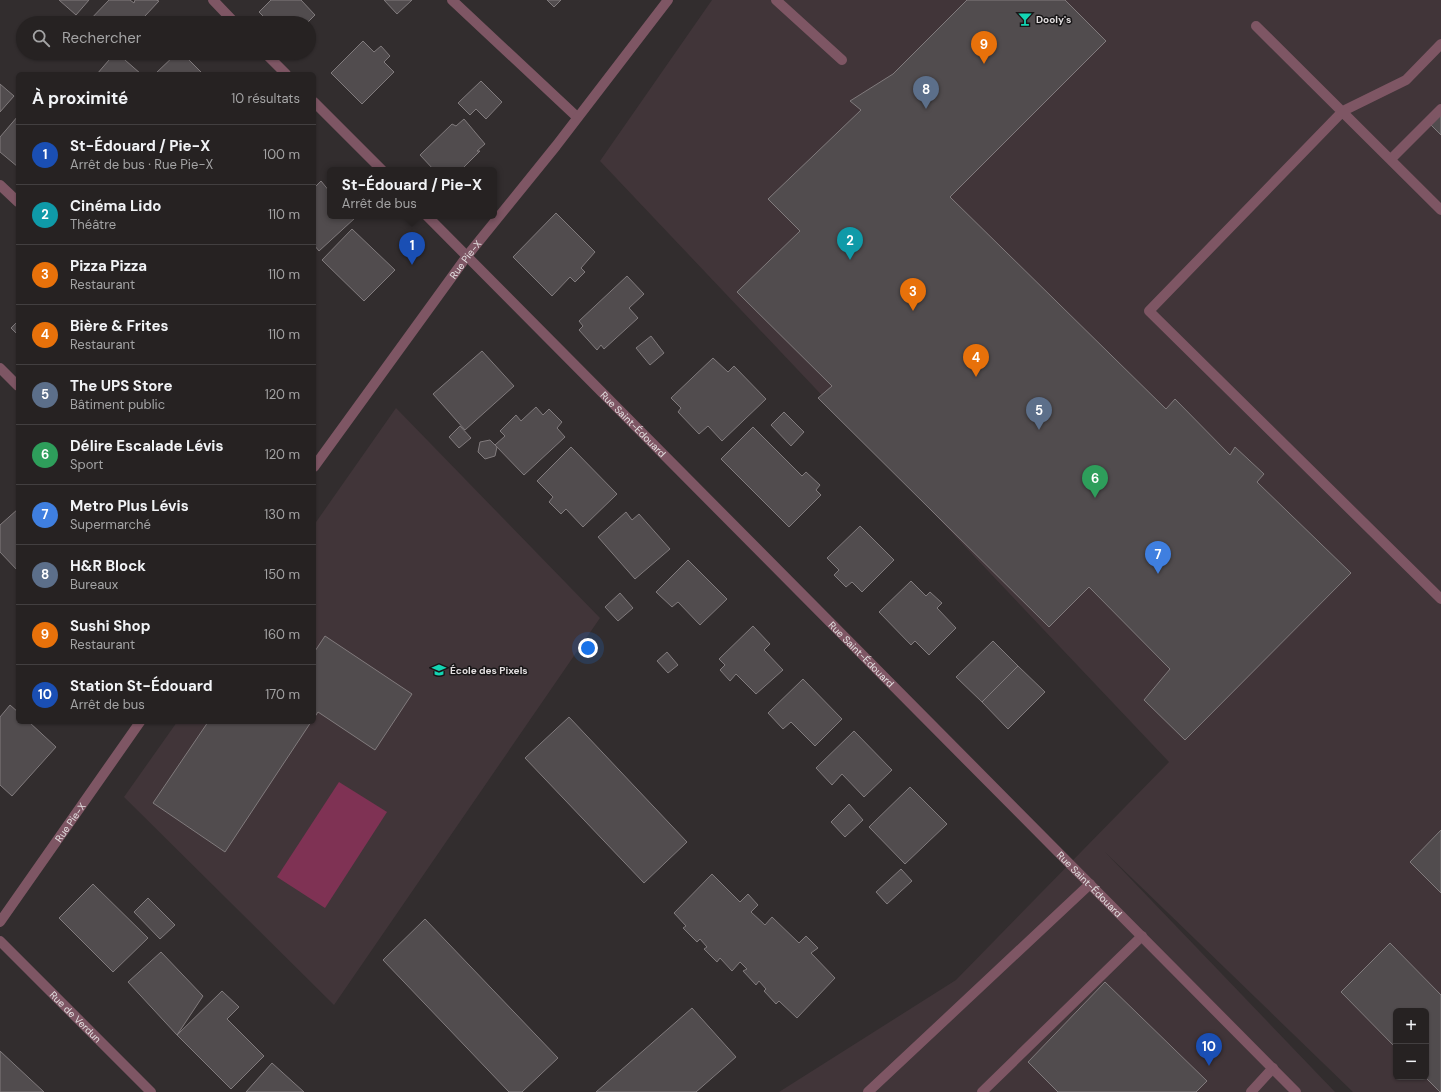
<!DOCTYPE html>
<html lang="fr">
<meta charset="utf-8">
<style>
body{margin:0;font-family:"DM Sans",sans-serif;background:#322f2f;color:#f1f3f6}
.controls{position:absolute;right:12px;bottom:12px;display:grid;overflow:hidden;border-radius:6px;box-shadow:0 1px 3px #0004}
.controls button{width:36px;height:36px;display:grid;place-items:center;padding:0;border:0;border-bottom:1px solid #423f40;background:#262222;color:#f1f3f6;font:20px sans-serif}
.you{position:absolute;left:588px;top:648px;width:14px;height:14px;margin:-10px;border:3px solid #fff;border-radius:50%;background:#1a73e8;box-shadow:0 0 0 6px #1a73e833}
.badge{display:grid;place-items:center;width:26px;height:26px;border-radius:50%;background:#2563eb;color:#fff;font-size:13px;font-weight:700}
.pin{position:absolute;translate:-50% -33px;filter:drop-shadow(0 1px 2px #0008)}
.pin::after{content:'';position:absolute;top:21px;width:14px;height:12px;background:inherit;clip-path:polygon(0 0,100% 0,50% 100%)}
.popup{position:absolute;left:327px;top:167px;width:170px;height:52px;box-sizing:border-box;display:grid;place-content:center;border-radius:6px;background:#262222;filter:drop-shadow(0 1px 3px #0005);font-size:13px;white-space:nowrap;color:#a4a4a5}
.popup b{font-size:15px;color:#f1f3f6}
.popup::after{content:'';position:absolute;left:50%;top:100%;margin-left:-8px;border:8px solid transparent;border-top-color:#262222}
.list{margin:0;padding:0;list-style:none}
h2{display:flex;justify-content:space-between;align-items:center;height:52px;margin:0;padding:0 16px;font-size:17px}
h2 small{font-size:13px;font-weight:400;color:#a4a4a5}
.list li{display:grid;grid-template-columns:26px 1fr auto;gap:12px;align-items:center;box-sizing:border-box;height:60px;padding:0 16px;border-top:1px solid #423f40}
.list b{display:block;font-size:15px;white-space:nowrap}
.list p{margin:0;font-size:13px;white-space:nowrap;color:#a4a4a5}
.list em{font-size:13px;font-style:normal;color:#a4a4a5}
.icon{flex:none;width:22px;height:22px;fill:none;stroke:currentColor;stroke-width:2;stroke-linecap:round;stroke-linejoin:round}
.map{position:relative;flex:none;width:1441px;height:1092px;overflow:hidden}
.search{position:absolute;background:#262222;box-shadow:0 1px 3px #0004;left:16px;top:16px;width:300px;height:44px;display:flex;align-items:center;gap:10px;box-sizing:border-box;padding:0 14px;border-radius:22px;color:#a4a4a5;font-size:15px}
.panel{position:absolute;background:#262222;box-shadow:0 1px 3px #0004;left:16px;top:72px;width:300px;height:652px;border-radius:6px}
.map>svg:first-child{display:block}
.built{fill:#413539;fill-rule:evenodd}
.green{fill:#7f3254}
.building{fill:#514c4e;stroke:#817b7d}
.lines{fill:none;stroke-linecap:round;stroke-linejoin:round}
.service{stroke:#7e5664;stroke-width:10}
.minor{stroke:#7e5664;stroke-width:10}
.labels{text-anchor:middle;stroke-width:3;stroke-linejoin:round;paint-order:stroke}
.poi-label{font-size:10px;font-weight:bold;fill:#e3dfe0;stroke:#181617;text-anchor:start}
.street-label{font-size:10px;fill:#e3dfe0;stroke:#181617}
</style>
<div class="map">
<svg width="1441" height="1092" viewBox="0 0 1441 1092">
<rect width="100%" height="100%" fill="#322d2e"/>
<path class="built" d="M712 0H1441V1092H1353L1105 852 1335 1092H779L956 980 1169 762 600 161ZM1396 1011H1426V1077H1396Z
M396 408 600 618 334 1005 124 797 177 722H314V525Z"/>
<path class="green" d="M339 782 387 812 325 908 277 877Z"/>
<path class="building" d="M59 0H89L76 15Z
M109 0H130L134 3 135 0H156L159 1 145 16 153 23H87Z
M271 0H301L315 15 307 23H270L259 12Z
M384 0H412L397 14Z
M547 0H561L554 7Z
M967 0H1065L1106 41 950 197 1166 409 1175 399 1230 455 1235 447 1264 474 1257 482 1351 573 1185 740 1144 700 1170 669 1089 587 1049 627 818 398 832 386 737 292 800 231 768 199 861 110 850 101 893 74Z
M363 41 374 52 381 46 390 56 384 62 394 72 362 104 331 73Z
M115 53H117L141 74H97Z
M118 53H129L124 58Z
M177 53H182L203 74H155Z
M481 81 502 102 486 119 476 109 470 115 458 103Z
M0 84 14 96 0 112Z
M1441 115V135L1431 125Z
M18 116V167L0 152V137Z
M464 119 485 144 477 151H480L461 170H434L420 155 452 124 456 126Z
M321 181 330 192V216H353L355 218 319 251 314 245V188Z
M556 213 595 252 581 268 585 272 575 282 570 277 552 296 513 257Z
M352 229 395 270 364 301 322 260Z
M627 276 644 294 629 308 638 318 604 349 601 345 597 350 579 330 583 326 579 321Z
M18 321V335L11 328Z
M651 336 664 353 650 365 636 348Z
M482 351 514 386 465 430 433 394Z
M713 358 728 372 734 366 766 399 722 441 708 426 699 434 678 412 681 408 671 398Z
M536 407 543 415 549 409 562 422 557 428 565 437 524 475 495 445 505 436 500 431 516 415 521 421Z
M784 412 804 432 791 446 771 425Z
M460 426 471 438 459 448 449 437Z
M753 427 802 476 806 472 820 485 816 490 821 495 789 527 721 459Z
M490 440 497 447 495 456 485 459 478 452 480 442Z
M571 447 617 494 583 527 566 509 561 514 549 502 553 497 537 481Z
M18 509V571L0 552V525Z
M626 512 632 520 639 514 670 549 635 579 598 537Z
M860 526 894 560 862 592 852 582 846 587 834 575 839 570 827 558Z
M688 560 727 599 700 625 678 602 672 607 656 592Z
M911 581 926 596 930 592 942 603 937 608 956 628 929 655 915 641 911 645 879 612Z
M620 593 633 608 618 621 605 607Z
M753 626 770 644 764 650 783 670 756 694 736 674 730 681 720 670 725 665 719 659Z
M325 636 412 694 375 750 318 712 314 718V650L315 651Z
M993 641 1018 666 982 702 956 677Z
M667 652 678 665 668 673 657 661Z
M1018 666 1045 692 1008 729 982 702Z
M803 679 842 719 815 746 791 722 783 729 768 713Z
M10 705 18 712V722H29L56 747 12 796 0 785V717Z
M569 717 687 842 644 883 525 758Z
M208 722H311L225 852 153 803Z
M854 731 892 770 864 797 842 774 832 785 816 768Z
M910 787 947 824 905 864 869 827Z
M849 804 863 820 845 837 831 822Z
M1441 830V893L1410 862Z
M901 869 912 881 887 904 876 892Z
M712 874 740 902 748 894 758 905 751 912 765 925 772 917 799 943 806 936 818 948 811 953 835 978 797 1018 779 1001 776 1004 764 991 766 989 759 981 756 985 743 971 747 969 740 962 732 971 720 958 717 962 704 949 707 947 700 939 697 942 683 928 686 926 674 913Z
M93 884 148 938 113 972 59 918Z
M148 898 175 925 160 939 134 912Z
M425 919 558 1058 522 1092H509L383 960Z
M1390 943 1441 995V1091L1440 1092 1425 1077H1426V1011H1396V1048L1341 992Z
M161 952 203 996 177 1035 128 982Z
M1105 982 1207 1081 1196 1092H1058L1028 1062Z
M222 991 239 1007 227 1019 264 1056 231 1089 177 1035Z
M692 1008 736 1057 696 1092H596Z
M0 1051 44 1092H0Z
M272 1063 304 1092H246Z"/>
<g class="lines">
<path class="service" d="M452 0 577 117
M776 0 842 60
M1256 26 1441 210
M1441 44 1406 80 1343 111 1149 311 1441 599
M1391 159 1441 109
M868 1092 1090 884
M982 1092 1142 936
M1251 1092 1273 1068"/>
<g class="minor">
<path d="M213 0 235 23"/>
<path d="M265 53 286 74"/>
<path d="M314 102 382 170"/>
<path d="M0 185 18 202"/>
<path id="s1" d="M427 216 1296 1092"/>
<path d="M0 368 18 386"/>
<path id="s2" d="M314 467 467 256 556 146 668 0"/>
<path id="s3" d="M0 922 140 722"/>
<path id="s4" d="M0 941 151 1092"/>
</g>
</g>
<defs>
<symbol id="bar-bare" viewBox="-9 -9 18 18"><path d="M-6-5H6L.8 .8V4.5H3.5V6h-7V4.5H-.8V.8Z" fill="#13d5b3" stroke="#181617" stroke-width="2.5" paint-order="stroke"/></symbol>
<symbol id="school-bare" viewBox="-9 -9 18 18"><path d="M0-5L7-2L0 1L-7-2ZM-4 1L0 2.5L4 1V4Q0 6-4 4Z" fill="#13d5b3" stroke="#181617" stroke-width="2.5" paint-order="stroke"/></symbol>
</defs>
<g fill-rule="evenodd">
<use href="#bar-bare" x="1015" y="9" width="20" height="20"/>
<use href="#school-bare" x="429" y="660" width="20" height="20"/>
</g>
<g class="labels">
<g class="poi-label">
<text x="1036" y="23">Dooly's</text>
<text x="450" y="674">École des Pixels</text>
</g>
<g class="street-label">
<text dy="4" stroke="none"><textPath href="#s2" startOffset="257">Rue Pie-X</textPath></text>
<text dy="4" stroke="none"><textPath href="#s1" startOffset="293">Rue Saint-Édouard</textPath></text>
<text dy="4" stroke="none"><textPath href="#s1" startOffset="617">Rue Saint-Édouard</textPath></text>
<text dy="4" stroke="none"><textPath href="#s3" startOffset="122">Rue Pie-X</textPath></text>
<text dy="4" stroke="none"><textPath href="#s1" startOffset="941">Rue Saint-Édouard</textPath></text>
<text dy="4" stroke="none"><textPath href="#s4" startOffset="107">Rue de Verdun</textPath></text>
</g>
</g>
</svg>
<div class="controls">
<button>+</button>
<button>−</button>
</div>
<div class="you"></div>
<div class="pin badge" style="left:412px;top:265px;background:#1a4fb4">1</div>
<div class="popup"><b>St-Édouard / Pie-X</b>Arrêt de bus</div>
<div class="pin badge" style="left:850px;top:260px;background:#0f9aa8">2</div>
<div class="pin badge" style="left:913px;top:311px;background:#e8710a">3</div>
<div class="pin badge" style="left:976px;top:377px;background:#e8710a">4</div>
<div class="pin badge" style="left:1039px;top:430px;background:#5c6f8a">5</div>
<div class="pin badge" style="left:1095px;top:498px;background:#2e9e5b">6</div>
<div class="pin badge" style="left:1158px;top:574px;background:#3f7fe0">7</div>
<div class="pin badge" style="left:926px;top:109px;background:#5c6f8a">8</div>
<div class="pin badge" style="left:984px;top:64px;background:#e8710a">9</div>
<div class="pin badge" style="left:1209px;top:1066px;background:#1a4fb4">10</div>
<div class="search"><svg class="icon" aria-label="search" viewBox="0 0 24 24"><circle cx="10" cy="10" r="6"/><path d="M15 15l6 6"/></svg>Rechercher</div>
<section class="panel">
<h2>À proximité<small>10 résultats</small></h2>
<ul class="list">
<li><span class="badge" style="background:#1a4fb4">1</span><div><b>St-Édouard / Pie-X</b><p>Arrêt de bus · Rue Pie-X</p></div><em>100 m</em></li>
<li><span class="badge" style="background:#0f9aa8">2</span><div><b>Cinéma Lido</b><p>Théâtre</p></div><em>110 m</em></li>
<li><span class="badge" style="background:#e8710a">3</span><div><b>Pizza Pizza</b><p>Restaurant</p></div><em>110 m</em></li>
<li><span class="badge" style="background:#e8710a">4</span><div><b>Bière &amp; Frites</b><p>Restaurant</p></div><em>110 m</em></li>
<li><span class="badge" style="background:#5c6f8a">5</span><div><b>The UPS Store</b><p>Bâtiment public</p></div><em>120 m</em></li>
<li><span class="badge" style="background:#2e9e5b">6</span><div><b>Délire Escalade Lévis</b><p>Sport</p></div><em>120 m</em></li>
<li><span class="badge" style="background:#3f7fe0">7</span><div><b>Metro Plus Lévis</b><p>Supermarché</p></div><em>130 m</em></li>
<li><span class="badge" style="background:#5c6f8a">8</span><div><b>H&amp;R Block</b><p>Bureaux</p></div><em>150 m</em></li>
<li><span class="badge" style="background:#e8710a">9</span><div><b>Sushi Shop</b><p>Restaurant</p></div><em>160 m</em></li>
<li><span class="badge" style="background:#1a4fb4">10</span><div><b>Station St-Édouard</b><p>Arrêt de bus</p></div><em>170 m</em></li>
</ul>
</section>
</div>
